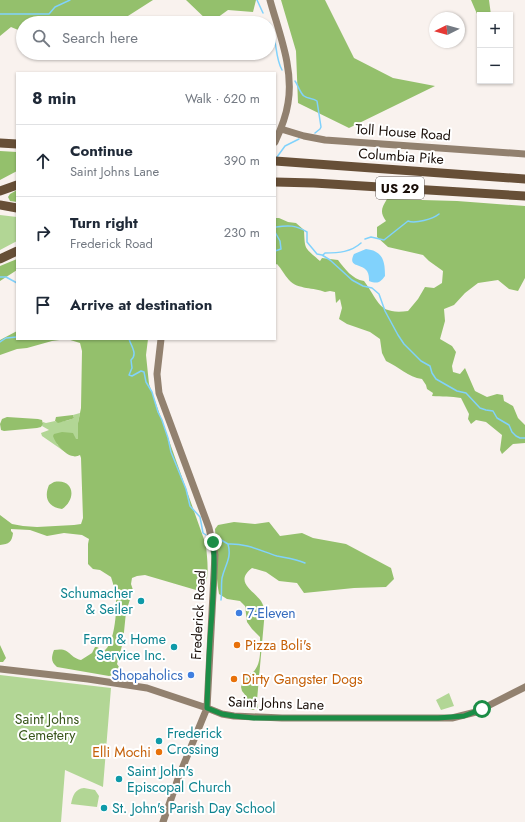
<!DOCTYPE html>
<meta charset="utf-8">
<style>
body{margin:0;font-family:Jost,sans-serif;background:#f2f2f3;color:#1f2937}
.controls{position:absolute;right:12px;top:12px;display:grid;overflow:hidden;border-radius:0px;box-shadow:0 1px 3px #0004}
.controls button{width:36px;height:36px;display:grid;place-items:center;padding:0;border:0;border-bottom:1px solid #e0e1e3;background:#fff;color:#1f2937;font:20px sans-serif}
.compass{position:absolute;left:429px;top:12px;width:36px;height:36px;border-radius:50%;background:#fff;box-shadow:0 1px 3px #0004;rotate:265deg}
.stop{position:absolute;width:12px;height:12px;margin:-9px;border:3px solid #1b8d46;border-radius:50%;background:#fff}
.stop.end{background:#1b8d46;border-color:#fff;box-shadow:0 1px 4px #0008}
.list{margin:0;padding:0;list-style:none}
h2{display:flex;justify-content:space-between;align-items:center;height:52px;margin:0;padding:0 16px;font-size:17px}
h2 small{font-size:13px;font-weight:400;color:#747a83}
.list li{display:grid;grid-template-columns:26px 1fr auto;gap:12px;align-items:center;box-sizing:border-box;height:72px;padding:0 16px;border-top:1px solid #e0e1e3}
.list b{display:block;font-size:15px;white-space:nowrap}
.list p{margin:0;font-size:13px;white-space:nowrap;color:#747a83}
.list em{font-size:13px;font-style:normal;color:#747a83}
.icon{flex:none;width:22px;height:22px;fill:none;stroke:currentColor;stroke-width:2;stroke-linecap:round;stroke-linejoin:round}
.map{position:relative;flex:none;width:525px;height:822px;overflow:hidden}
.search{position:absolute;background:#fff;box-shadow:0 1px 3px #0004;left:16px;top:16px;width:260px;height:44px;display:flex;align-items:center;gap:10px;box-sizing:border-box;padding:0 14px;border-radius:22px;color:#747a83;font-size:15px}
.panel{position:absolute;background:#fff;box-shadow:0 1px 3px #0004;left:16px;top:72px;width:260px;height:268px;border-radius:0px}
.map>svg:first-child{display:block}
.green{fill:#b2d695}
.forest{fill:#94c06c}
.water{fill:#81d2fc}
.lines{fill:none;stroke-linecap:round;stroke-linejoin:round}
.stream{stroke:#81d2fc;stroke-width:1.5}
.secondary{stroke:#92816f;stroke-width:7}
.highway{stroke:#674f37;stroke-width:9}
.route{stroke:#1b8d46;stroke-width:5}
.culture-dot{fill:#0f9aa8;stroke:#fff;stroke-width:1.5}
.shop-dot{fill:#3f7fe0;stroke:#fff;stroke-width:1.5}
.food-dot{fill:#e8710a;stroke:#fff;stroke-width:1.5}
.labels{text-anchor:middle;stroke-width:4;stroke-linejoin:round;paint-order:stroke}
.shield{fill:#fff;stroke:#5d5551;stroke-width:1}
.shield-label{font-size:13px;font-weight:bold;fill:#170c06}
.street-label{font-size:14px;fill:#170c06;stroke:#fff}
.culture-label{font-size:14px;fill:#0d838f;stroke:#fff;text-anchor:start}
.shop-label{font-size:14px;fill:#366cbe;stroke:#fff;text-anchor:start}
.food-label{font-size:14px;fill:#c56008;stroke:#fff;text-anchor:start}
.park-label{font-size:14px;fill:#38551a;stroke:#fff}
</style>
<div class="map">
<svg width="525" height="822" viewBox="0 0 525 822">
<rect width="100%" height="100%" fill="#f9f2ee"/>
<path class="green" d="M0 215 17 217V241L0 250Z
M80 413 78 423V440L57 444 68 454 42 436 41 433 49 430 42 426 43 422 46 423 55 421 56 422C62 422 70 420 74 418L73 415Z
M0 675 111 688 103 787 65 770 61 822H0Z
M449 693 454 706 441 710 436 700Z
M84 788 95 790 99 796 97 807 71 804C73 795 75 789 84 788Z"/>
<path class="forest" d="M0 0H153L117 23H23V32L11 27 0 36Z
M186 0H256L253 12 228 10 210 23Z
M281 0H325L354 58 393 78 435 86 349 128 298 103 296 51Z
M471 0H489L491 15H480V21Z
M0 151 17 152V171L0 180Z
M17 190V202L10 201 8 197 10 194Z
M387 199 457 201 525 206V278L518 291 509 289 498 280 478 283 465 293 454 305 444 309 445 321 440 339 452 346 456 352 452 366 453 372 460 374 465 368 475 391 487 397 497 394 503 395 504 401 513 406 518 418 525 425V443L513 444 502 454 500 450 502 435 486 422 476 420 471 424 468 419 469 414 461 398C451 396 442 397 432 396L433 393 427 389 426 385 422 379C408 377 399 367 386 361L382 353 380 339 370 332 347 324 339 319 342 308 340 299 336 303 335 292 330 291 325 292C314 287 298 290 289 280 284 275 282 269 277 264L275 265V218H279L288 222 296 223 304 230C305 250 304 247 320 261L322 258 338 260C345 269 352 279 364 281 379 301 378 315 408 311L418 299 425 287 434 288 442 283 443 271 429 261 423 255 388 247 377 237V227L386 221C380 212 381 209 387 199Z
M17 259V270L0 281V266Z
M17 331V339H148L146 355 149 384 206 545C207 558 210 577 204 589L196 590 145 575 137 576 132 578 131 584 133 590 126 612 123 642 117 664 119 667V672L115 675 109 676 57 667C51 662 51 658 54 650 71 647 68 657 81 660L92 653 95 647H97L104 651C115 643 117 610 116 596 115 590 113 583 111 577L100 570 93 569 88 564V544L89 539 82 535 64 533 47 536 30 530 11 529V531L13 533C12 542 9 544 0 545V515L12 524 23 526 37 527 74 525 81 524 83 518 81 458 80 455C78 456 75 457 73 456 65 455 55 443 53 436L54 434 62 432 73 433 76 439H78V423L81 408 82 351 80 343 67 339 52 341 27 348 17 349 0 355V340Z
M73 415 74 418 72 419 58 423 55 421 56 417Z
M7 417 38 419 42 420 43 424 41 427 37 428 4 431 1 430 0 424 2 419Z
M54 482C74 478 77 499 62 509 47 507 44 497 49 485Z
M234 522 255 524 269 522 280 536 302 533 313 538 346 544 391 568 394 579 386 587 354 588 304 593 297 583 279 581 266 572 252 568C234 582 253 590 261 601 263 604 264 608 265 610L257 700 258 708 253 710 247 708 246 696 242 691 241 687 244 675 252 673C262 665 260 649 260 637L252 629 247 622 245 606 240 601 227 599 219 594C215 573 217 551 215 529L218 525Z
M0 645 6 658 3 662H0Z"/>
<path class="water" d="M366 249C383 251 385 261 385 276 380 283 377 284 369 281 369 278 369 274 367 271 362 263 347 268 354 254Z"/>
<g class="lines">
<path class="stream" d="M257 0 263 13
M0 14H49L55 7 70 0
M269 23C278 38 274 56 282 70
M295 81C298 85 300 93 304 96 308 99 313 98 317 101L321 127 320 129 315 133
M277 157 285 146 299 139
M275 222V232L280 241 281 249 275 251
M276 227C288 225 296 225 307 232V242L317 254 322 255 330 260 352 280 363 286 372 288 379 294 385 311 398 335 404 344 421 361 430 366 432 373 436 379 457 391 466 393 480 408 486 410 493 411 497 418 509 425 512 432 516 436 520 438H525
M365 239 371 237 384 240 408 221C415 224 433 219 439 214
M323 255 325 253C339 253 351 252 361 243
M0 277H6L17 283
M129 339C131 346 138 354 131 360L132 368 129 375 132 376 141 371 144 372 146 382 152 392 158 412 162 420 168 438 171 452 186 489 190 506 200 517 203 533 206 535
M0 342 6 338 17 337
M216 537 228 544C232 558 225 565 222 578 221 585 222 593 221 600
M228 544C246 543 261 551 277 556 287 558 296 559 305 563"/>
<path class="secondary" d="M270 0C279 33 294 69 288 103 286 117 281 129 275 142
M281 129 304 136 325 140 525 154
M161 339 157 374 159 393 209 528 215 555 207 708 179 776 163 822
M0 669 88 679 147 688 207 708 222 714 234 716 282 718H452L476 712 525 687"/>
<path class="highway" d="M0 143 17 144
M275 161 525 179
M275 182 314 183 525 196
M0 191 17 185
M0 205 17 208
M0 259 17 251"/>
</g>
<g class="lines">
<path class="route" d="M213 542C216 566 213 589 212 613 209 645 208 676 207 708L222 714 234 716 254 718H438L464 716 482 709"/>
</g>
<g class="culture-dot">
<circle cx="141" cy="601" r="4"/>
<circle cx="174" cy="647" r="4"/>
<circle cx="159" cy="741" r="4"/>
<circle cx="119" cy="779" r="4"/>
<circle cx="104" cy="808" r="4"/>
</g>
<g class="shop-dot">
<circle cx="239" cy="613" r="4"/>
<circle cx="191" cy="675" r="4"/>
</g>
<g class="food-dot">
<circle cx="237" cy="645" r="4"/>
<circle cx="234" cy="679" r="4"/>
<circle cx="159" cy="752" r="4"/>
</g>
<g class="labels">
<rect class="shield" x="376" y="177" width="48" height="22" rx="3"/>
<g class="shield-label">
<text x="400" y="193">US 29</text>
</g>
<g class="street-label">
<text transform="translate(403 132) rotate(4)" y="5">Toll House Road</text>
<text transform="translate(401 156) rotate(4)" y="5">Columbia Pike</text>
<text transform="translate(198 615) rotate(-87)" y="5">Frederick Road</text>
<text transform="translate(276 703) rotate(2)" y="5">Saint Johns Lane</text>
</g>
<g class="culture-label">
<text x="133" y="598" text-anchor="end">Schumacher<tspan x="133" dy="16">&amp; Seiler</tspan></text>
<text x="166" y="644" text-anchor="end">Farm &amp; Home<tspan x="166" dy="16">Service Inc.</tspan></text>
<text x="167" y="738">Frederick<tspan x="167" dy="16">Crossing</tspan></text>
<text x="127" y="776">Saint John's<tspan x="127" dy="16">Episcopal Church</tspan></text>
<text x="112" y="813">St. John's Parish Day School</text>
</g>
<g class="shop-label">
<text x="247" y="618">7-Eleven</text>
<text x="183" y="680" text-anchor="end">Shopaholics</text>
</g>
<g class="food-label">
<text x="245" y="650">Pizza Boli's</text>
<text x="242" y="684">Dirty Gangster Dogs</text>
<text x="151" y="757" text-anchor="end">Elli Mochi</text>
</g>
<g class="park-label">
<text x="47" y="724">Saint Johns<tspan x="47" dy="16">Cemetery</tspan></text>
</g>
</g>
</svg>
<div class="controls">
<button>+</button>
<button>−</button>
</div>
<svg class="compass" viewBox="-18 -18 36 36"><path d="M0-13l5 13h-10z" fill="#e53935"/><path d="M0 13l5-13h-10z" fill="#747a83"/></svg>
<div class="stop" style="left:482px;top:709px"></div>
<div class="stop end" style="left:213px;top:542px"></div>
<div class="search"><svg class="icon" aria-label="search" viewBox="0 0 24 24"><circle cx="10" cy="10" r="6"/><path d="M15 15l6 6"/></svg>Search here</div>
<section class="panel">
<h2>8 min<small>Walk · 620 m</small></h2>
<ul class="list">
<li><svg class="icon" aria-label="ahead" viewBox="0 0 24 24"><path d="M12 20V5M6 11l6-6 6 6"/></svg><div><b>Continue</b><p>Saint Johns Lane</p></div><em>390 m</em></li>
<li><svg class="icon" aria-label="right" viewBox="0 0 24 24"><path d="M7 20v-9h11M14 6l5 5-5 5"/></svg><div><b>Turn right</b><p>Frederick Road</p></div><em>230 m</em></li>
<li><svg class="icon" aria-label="arrive" viewBox="0 0 24 24"><path d="M6 21V4h12l-3 4 3 4H6"/></svg><div><b>Arrive at destination</b></div></li>
</ul>
</section>
</div>
